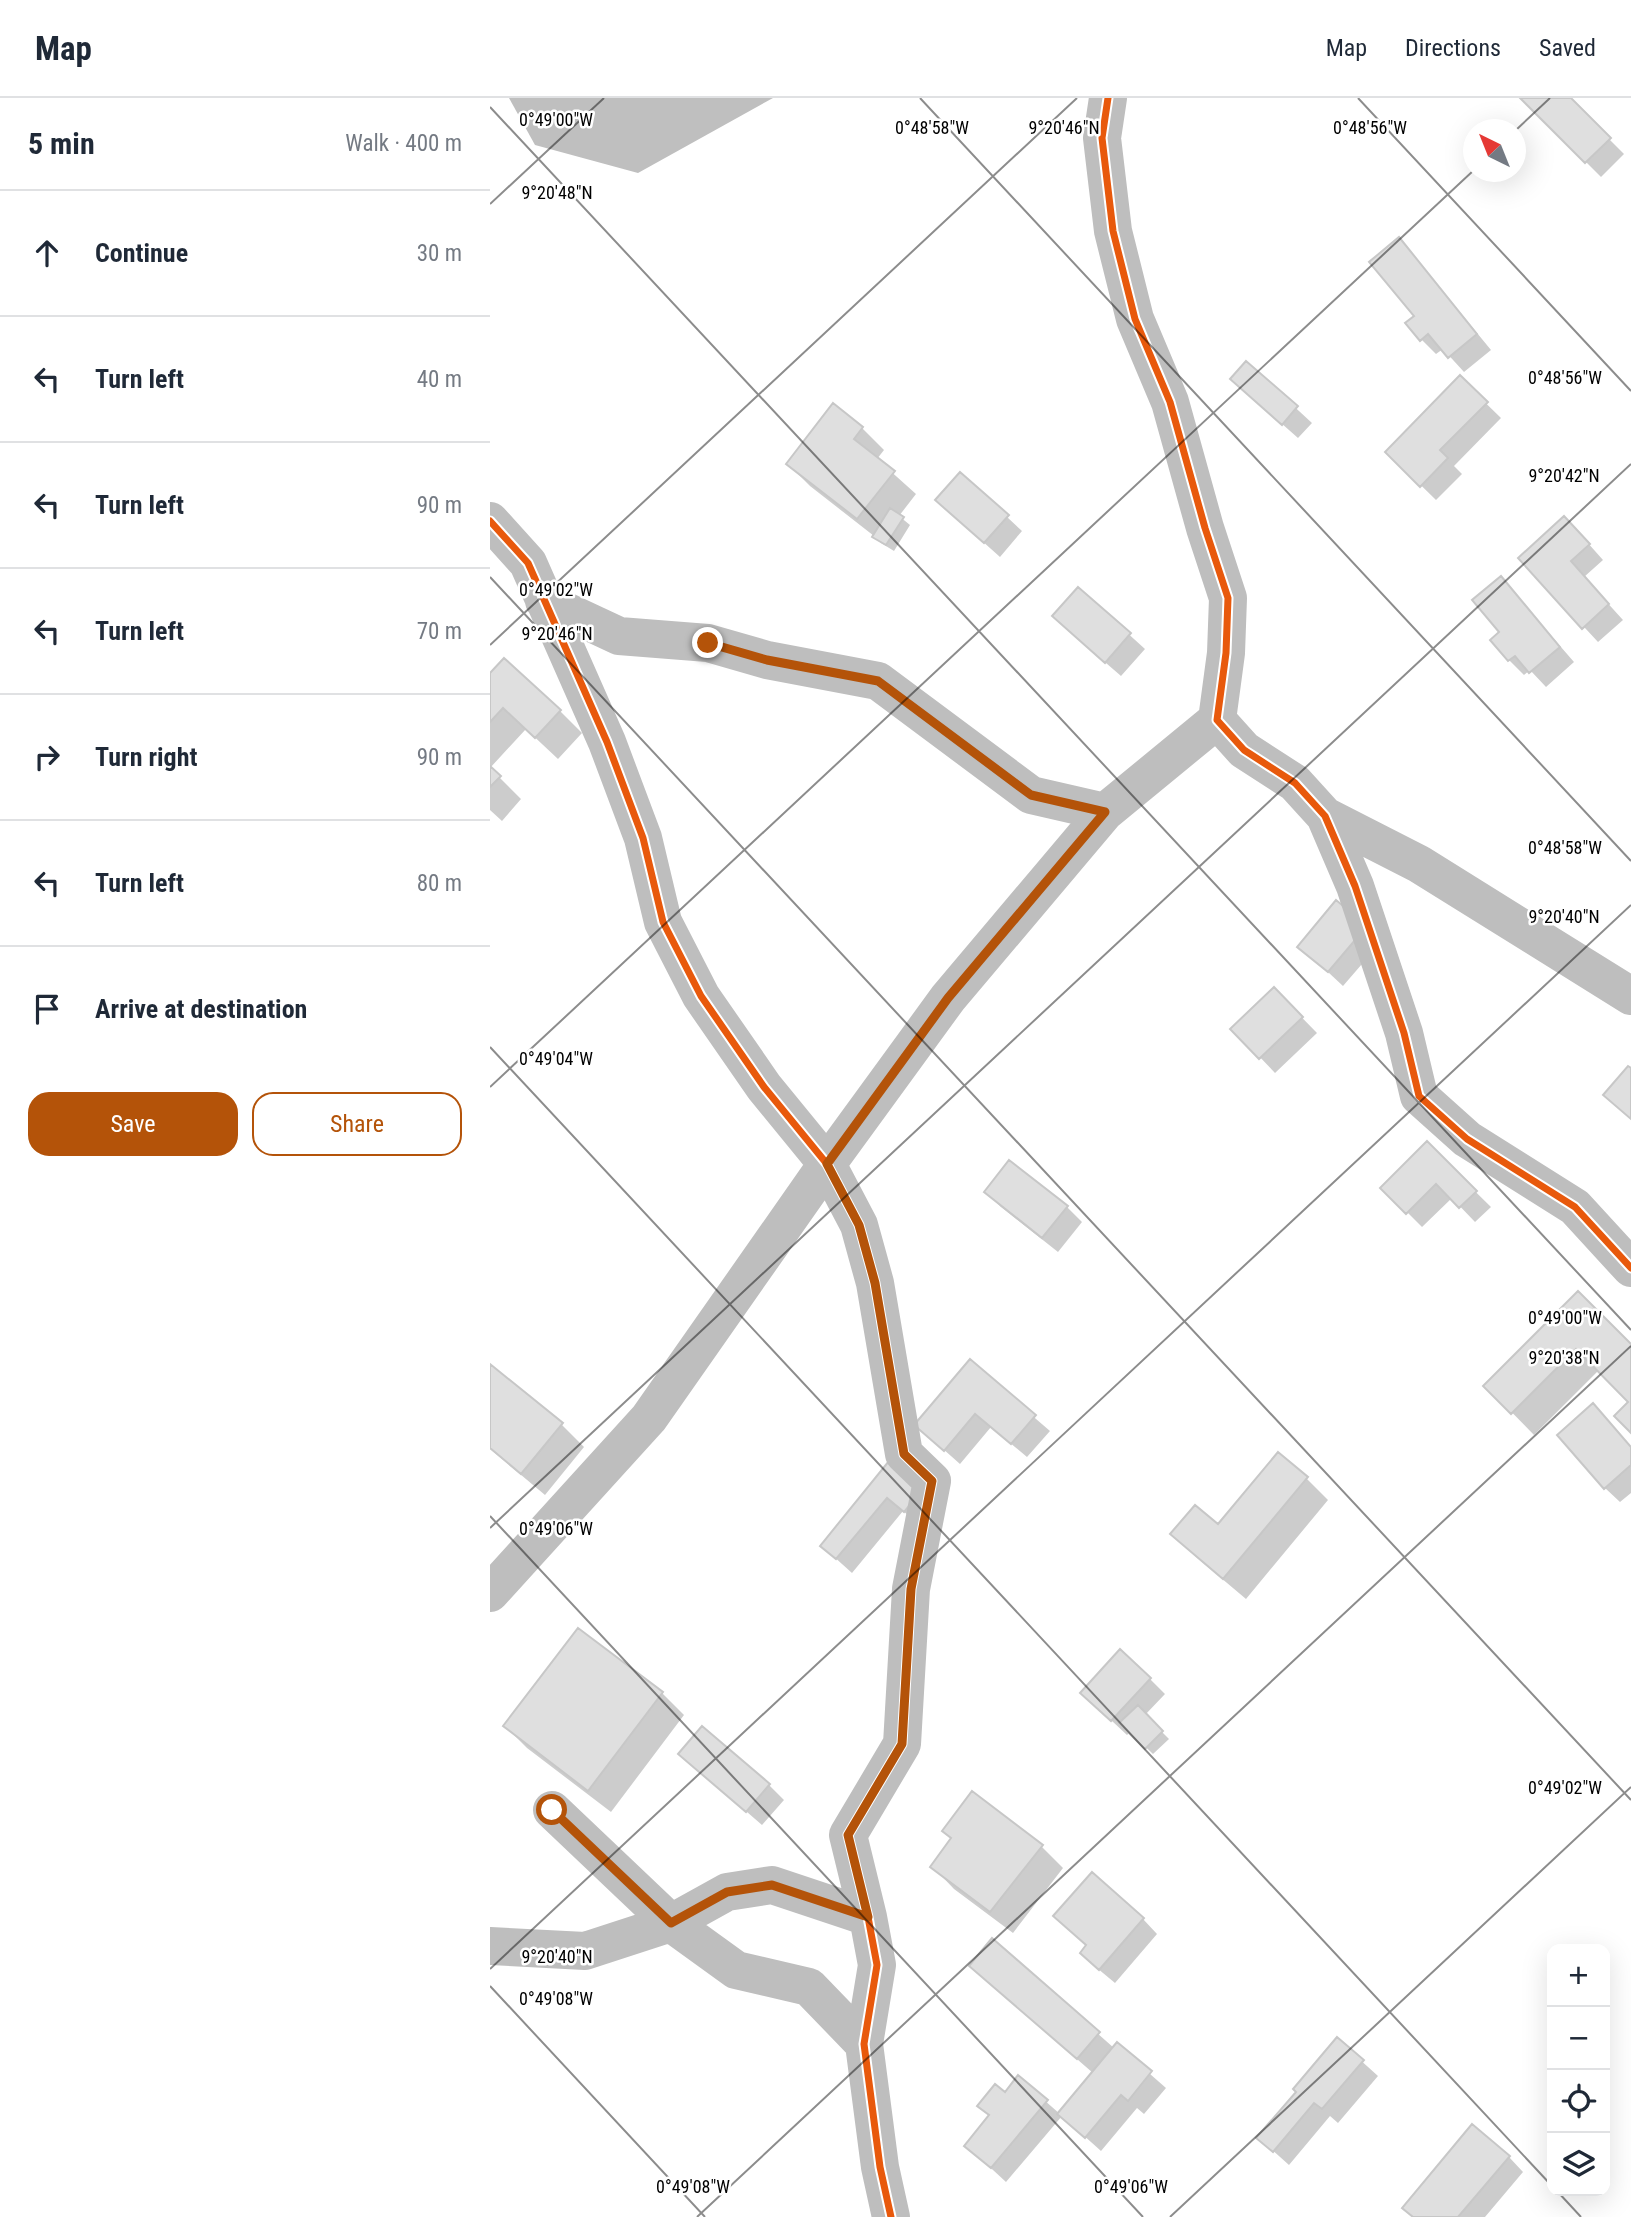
<!DOCTYPE html>
<meta charset="utf-8">
<style>
body{margin:0;font-family:"Roboto Condensed",sans-serif;background:#f2f2f3;color:#1f2937}
.controls{position:absolute;right:21px;bottom:21px;display:grid;overflow:hidden;border-radius:14px;box-shadow:0 7px 28px #0002}
.controls button{width:63px;height:63px;display:grid;place-items:center;padding:0;border:0;border-bottom:2px solid #e0e1e3;background:#fff;color:#1f2937;font:35px sans-serif}
.compass{position:absolute;left:973px;top:21px;width:63px;height:63px;border-radius:50%;background:#fff;box-shadow:0 7px 28px #0002;rotate:317deg}
.stop{position:absolute;width:21px;height:21px;margin:-16px;border:5px solid #b45309;border-radius:50%;background:#fff}
.stop.end{background:#b45309;border-color:#fff;box-shadow:0 2px 7px #0008}
.list{margin:0;padding:0;list-style:none}
h2{display:flex;justify-content:space-between;align-items:center;height:91px;margin:0;padding:0 28px;font-size:30px}
h2 small{font-size:23px;font-weight:400;color:#747a83}
.list li{display:grid;grid-template-columns:46px 1fr auto;gap:21px;align-items:center;box-sizing:border-box;height:126px;padding:0 28px;border-top:2px solid #e0e1e3}
.list b{display:block;font-size:26px;white-space:nowrap}
.list em{font-size:23px;font-style:normal;color:#747a83}
.actions{display:flex;gap:14px;padding:21px 28px}
.actions a{flex:1;padding:16px 0;border:2px solid #b45309;border-radius:21px;text-align:center;font-size:24px;color:#b45309}
.actions .main{background:#b45309;color:#fff}
.icon{flex:none;width:38px;height:38px;fill:none;stroke:currentColor;stroke-width:2;stroke-linecap:round;stroke-linejoin:round}
.map{position:relative;flex:none;width:1141px;height:2119px;overflow:hidden}
header{display:flex;align-items:center;gap:42px;box-sizing:border-box;height:98px;padding:0 35px;background:#fff;border-bottom:2px solid #e0e1e3}
header strong{font-size:33px}
nav{display:flex;gap:38px;margin-inline-start:auto;font-size:24px}
main{display:flex}
aside{flex:1;background:#fff}
.map>svg:first-child{display:block}
.water{fill:#bfbfbf}
.shadow{fill:#0003}
.building{fill:#dfdfdf;stroke:#c7c7c7;stroke-width:2}
.lines{fill:none;stroke-linecap:round;stroke-linejoin:round}
.minor{stroke:#bebebe;stroke-width:38}
.cycleway-casing{stroke:#fff;stroke-width:11}
.cycleway{stroke:#e8590c;stroke-width:7}
.route{stroke:#b45309;stroke-width:9}
.ticks{fill:none;stroke:#000;stroke-width:2;stroke-opacity:0.45}
.ticks-label{font-size:18px;text-anchor:middle;fill:#000;stroke:#fff;stroke-width:5;stroke-linejoin:round;paint-order:stroke}
</style>
<header>
<strong>Map</strong>
<nav><a>Map</a><a>Directions</a><a>Saved</a></nav>
</header>
<main>
<aside>
<h2>5 min<small>Walk · 400 m</small></h2>
<ul class="list">
<li><svg class="icon" aria-label="ahead" viewBox="0 0 24 24"><path d="M12 20V5M6 11l6-6 6 6"/></svg><div><b>Continue</b></div><em>30 m</em></li>
<li><svg class="icon" aria-label="left" viewBox="0 0 24 24"><path d="M17 20v-9H6M10 6l-5 5 5 5"/></svg><div><b>Turn left</b></div><em>40 m</em></li>
<li><svg class="icon" aria-label="left" viewBox="0 0 24 24"><path d="M17 20v-9H6M10 6l-5 5 5 5"/></svg><div><b>Turn left</b></div><em>90 m</em></li>
<li><svg class="icon" aria-label="left" viewBox="0 0 24 24"><path d="M17 20v-9H6M10 6l-5 5 5 5"/></svg><div><b>Turn left</b></div><em>70 m</em></li>
<li><svg class="icon" aria-label="right" viewBox="0 0 24 24"><path d="M7 20v-9h11M14 6l5 5-5 5"/></svg><div><b>Turn right</b></div><em>90 m</em></li>
<li><svg class="icon" aria-label="left" viewBox="0 0 24 24"><path d="M17 20v-9H6M10 6l-5 5 5 5"/></svg><div><b>Turn left</b></div><em>80 m</em></li>
<li><svg class="icon" aria-label="arrive" viewBox="0 0 24 24"><path d="M6 21V4h12l-3 4 3 4H6"/></svg><div><b>Arrive at destination</b></div></li>
</ul>
<div class="actions"><a class="main">Save</a><a>Share</a></div>
</aside>
<div class="map">
<svg width="1141" height="2119" viewBox="0 0 1141 2119">
<rect width="100%" height="100%" fill="#fff"/>
<path class="water" d="M19 0H283L148 75 45 47Z"/>
<path class="shadow" d="M1032 0H1078L1134 56 1111 79Z
M908 142 923 157 1001 252 974 274 953 251 946 256 931 241Z
M757 265 822 325 808 340 758 296Z
M970 280 1011 320 964 368 972 376 946 402 897 354Z
M344 308 372 330 394 352 387 361 426 396 409 418 420 427 404 453 391 445 384 438 320 388 298 366Z
M463 417 517 419 532 433 510 459Z
M1089 435 1113 462 1094 479 1133 522 1108 544 1030 460Z
M1011 480 1084 564 1056 589 1040 572 1034 577 1019 562 1011 535Z
M589 491 655 551 631 578 579 533Z
M0 578 70 613 92 635 68 661 36 631 0 670 31 701 12 723 0 712Z
M846 805 891 844 853 888 810 848Z
M784 891 827 935 785 975 743 931Z
M937 1046 1001 1109 985 1124 962 1100 932 1129 893 1090Z
M496 1094 577 1109 592 1124 568 1154 511 1109Z
M1088 1196 1141 1248V1332V1304L1109 1272 1044 1337 996 1288Z
M480 1264 560 1333 537 1359 501 1329 470 1366 426 1327Z
M0 1269 72 1327 94 1349 55 1397 0 1351Z
M1141 1349V1395L1130 1404 1115 1390Z
M399 1365 430 1427 413 1413 362 1475 332 1448Z
M816 1380 838 1402 756 1501 705 1458 683 1436 728 1428Z
M660 1581 675 1596 655 1617 679 1641 663 1656 640 1634 637 1637 607 1609Z
M172 1595 194 1617 121 1714 37 1650 15 1628Z
M190 1656 279 1687 294 1702 272 1727Z
M463 1741 551 1748 573 1770 523 1835 464 1791 442 1768Z
M653 1821 667 1836 625 1885 607 1870Z
M503 1843 624 1950 627 1947 676 1990 654 2016 647 2010 611 2053 572 2018 516 2084 477 2048 515 1996 529 1980 570 2016 603 1975 496 1882Z
M847 1941 888 1978 848 2025 840 2018 799 2067 769 2040 808 1994Z
M1019 2059 1033 2074 995 2119H924Z"/>
<path class="building" d="M1030 0H1081L1121 40 1095 65Z
M909 139 987 236 958 260 938 236 930 243 915 225 924 218 879 164Z
M756 263 808 308 792 327 740 281Z
M970 277 998 304 950 352 958 360 930 389 895 354Z
M343 305 373 329 364 341 405 373 367 421 296 366Z
M470 374 519 417 494 445 445 402Z
M400 410 414 419 396 447 382 439Z
M1074 418 1100 446 1081 463 1119 506 1092 531 1028 460Z
M1011 478 1070 549 1039 575 1025 558 1018 563 1000 542 1009 534 982 502Z
M588 489 641 535 615 565 562 518Z
M14 560 71 612 45 640 13 610 0 624V575Z
M0 668 11 678 0 689Z
M846 802 877 828 838 874 807 849Z
M784 889 813 919 769 961 740 931Z
M1138 968 1141 970V1021L1113 997Z
M937 1043 987 1093 969 1110 946 1086 916 1116 890 1090Z
M519 1062 578 1108 552 1140 494 1094Z
M1088 1193 1141 1246V1335L1124 1318 1138 1304 1086 1251 1021 1316 993 1288Z
M480 1261 546 1317 521 1346 485 1316 454 1353 424 1327Z
M0 1266 73 1325 31 1376 0 1350Z
M1103 1305 1141 1349V1367L1114 1391 1067 1337Z
M788 1354 818 1379 733 1481 680 1436 705 1407 728 1426Z
M399 1363 433 1390 414 1414 397 1400 346 1461 330 1448Z
M88 1530 173 1594 98 1693 13 1628Z
M630 1551 661 1580 621 1623 590 1595Z
M648 1607 673 1633 655 1651 629 1625Z
M212 1628 280 1686 256 1714 188 1656Z
M482 1693 553 1747 500 1814 440 1769 461 1740 452 1733Z
M602 1774 654 1820 609 1872 590 1855 596 1847 563 1818Z
M502 1840 610 1934 587 1961 479 1868Z
M847 1939 874 1962 832 2011 824 2005 783 2054 766 2040 806 1994 803 1991Z
M627 1944 662 1973 638 2003 631 1997 595 2040 567 2016Z
M528 1977 558 2002 501 2070 474 2048 499 2017 487 2008 505 1986 515 1994Z
M982 2026 1020 2058 968 2119H923L912 2110Z"/>
<g class="lines">
<path class="minor" d="M618 0 612 40 623 133 645 221 680 304 715 430 738 500 736 555 727 622 754 652 805 685 835 718 865 788 914 935 929 998 977 1041 1085 1109 1141 1170
M0 423 38 465 117 644 153 740 173 824 211 898 274 989 337 1066 369 1127 385 1185 414 1356 442 1383 421 1491 412 1646 358 1737 378 1819 387 1867 374 1946 390 2069 401 2119
M54 503 129 538 218 545 277 562 388 583 541 697 615 714
M835 718 929 766 1141 898
M0 1495 159 1320 337 1066 458 900 615 714 727 622
M62 1712 181 1825 246 1872 319 1889 374 1946
M0 1848 95 1853 181 1825 237 1794 282 1787 378 1819"/>
<defs>
<path id="cycleway" d="M618 0 612 40 623 133 645 221 680 304 715 430 738 500 736 555 727 622 754 652 805 685 835 718 865 788 914 935 929 998 977 1041 1085 1109 1141 1170
M0 423 38 465 117 644 153 740 173 824 211 898 274 989 337 1066 369 1127 385 1185 414 1356 442 1383 421 1491 412 1646 358 1737 378 1819 387 1867 374 1946 390 2069 401 2119"/>
</defs>
<use href="#cycleway" class="cycleway-casing"/>
<use href="#cycleway" class="cycleway"/>
</g>
<g class="lines">
<path class="route" d="M62 1712 181 1825 237 1794 282 1787 378 1819 358 1737 412 1646 421 1491 442 1383 414 1356 385 1185 369 1127 337 1066 458 900 615 714 541 697 388 583 277 562 218 545"/>
</g>
<path class="ticks" d="M430 0 1141 763M868 0 1141 293M0 9 1141 1232M1026 32 1060 0M0 106 114 0M0 479 1141 1702M0 547 587 0M0 949 1062 2088M0 989 984 72M0 1418 653 2119M0 1430 1141 366M0 1871 1141 807M0 1888 215 2119M1067 2093 1091 2119M207 2119 1141 1248M680 2119 1141 1689"/>
<g class="ticks-label">
<text x="66" y="28">0°49'00"W</text>
<text x="574" y="36">9°20'46"N</text>
<text x="442" y="36">0°48'58"W</text>
<text x="880" y="36">0°48'56"W</text>
<text x="67" y="101">9°20'48"N</text>
<text x="1075" y="286">0°48'56"W</text>
<text x="1074" y="384">9°20'42"N</text>
<text x="66" y="498">0°49'02"W</text>
<text x="67" y="542">9°20'46"N</text>
<text x="1075" y="756">0°48'58"W</text>
<text x="1074" y="825">9°20'40"N</text>
<text x="66" y="967">0°49'04"W</text>
<text x="1075" y="1226">0°49'00"W</text>
<text x="1074" y="1266">9°20'38"N</text>
<text x="66" y="1437">0°49'06"W</text>
<text x="1075" y="1696">0°49'02"W</text>
<text x="67" y="1865">9°20'40"N</text>
<text x="66" y="1907">0°49'08"W</text>
<text x="203" y="2095">0°49'08"W</text>
<text x="641" y="2095">0°49'06"W</text>
</g>
</svg>
<div class="controls">
<button>+</button>
<button>−</button>
<button><svg class="icon" aria-label="locate" viewBox="0 0 24 24"><circle cx="12" cy="12" r="6"/><path d="M12 2v4M12 18v4M2 12h4M18 12h4"/></svg></button>
<button><svg class="icon" aria-label="layers" viewBox="0 0 24 24"><path d="M12 4l9 5-9 5-9-5zM3 14l9 5 9-5"/></svg></button>
</div>
<svg class="compass" viewBox="-18 -18 36 36"><path d="M0-13l5 13h-10z" fill="#e53935"/><path d="M0 13l5-13h-10z" fill="#747a83"/></svg>
<div class="stop" style="left:62px;top:1712px"></div>
<div class="stop end" style="left:218px;top:545px"></div>
</div>
</main>
